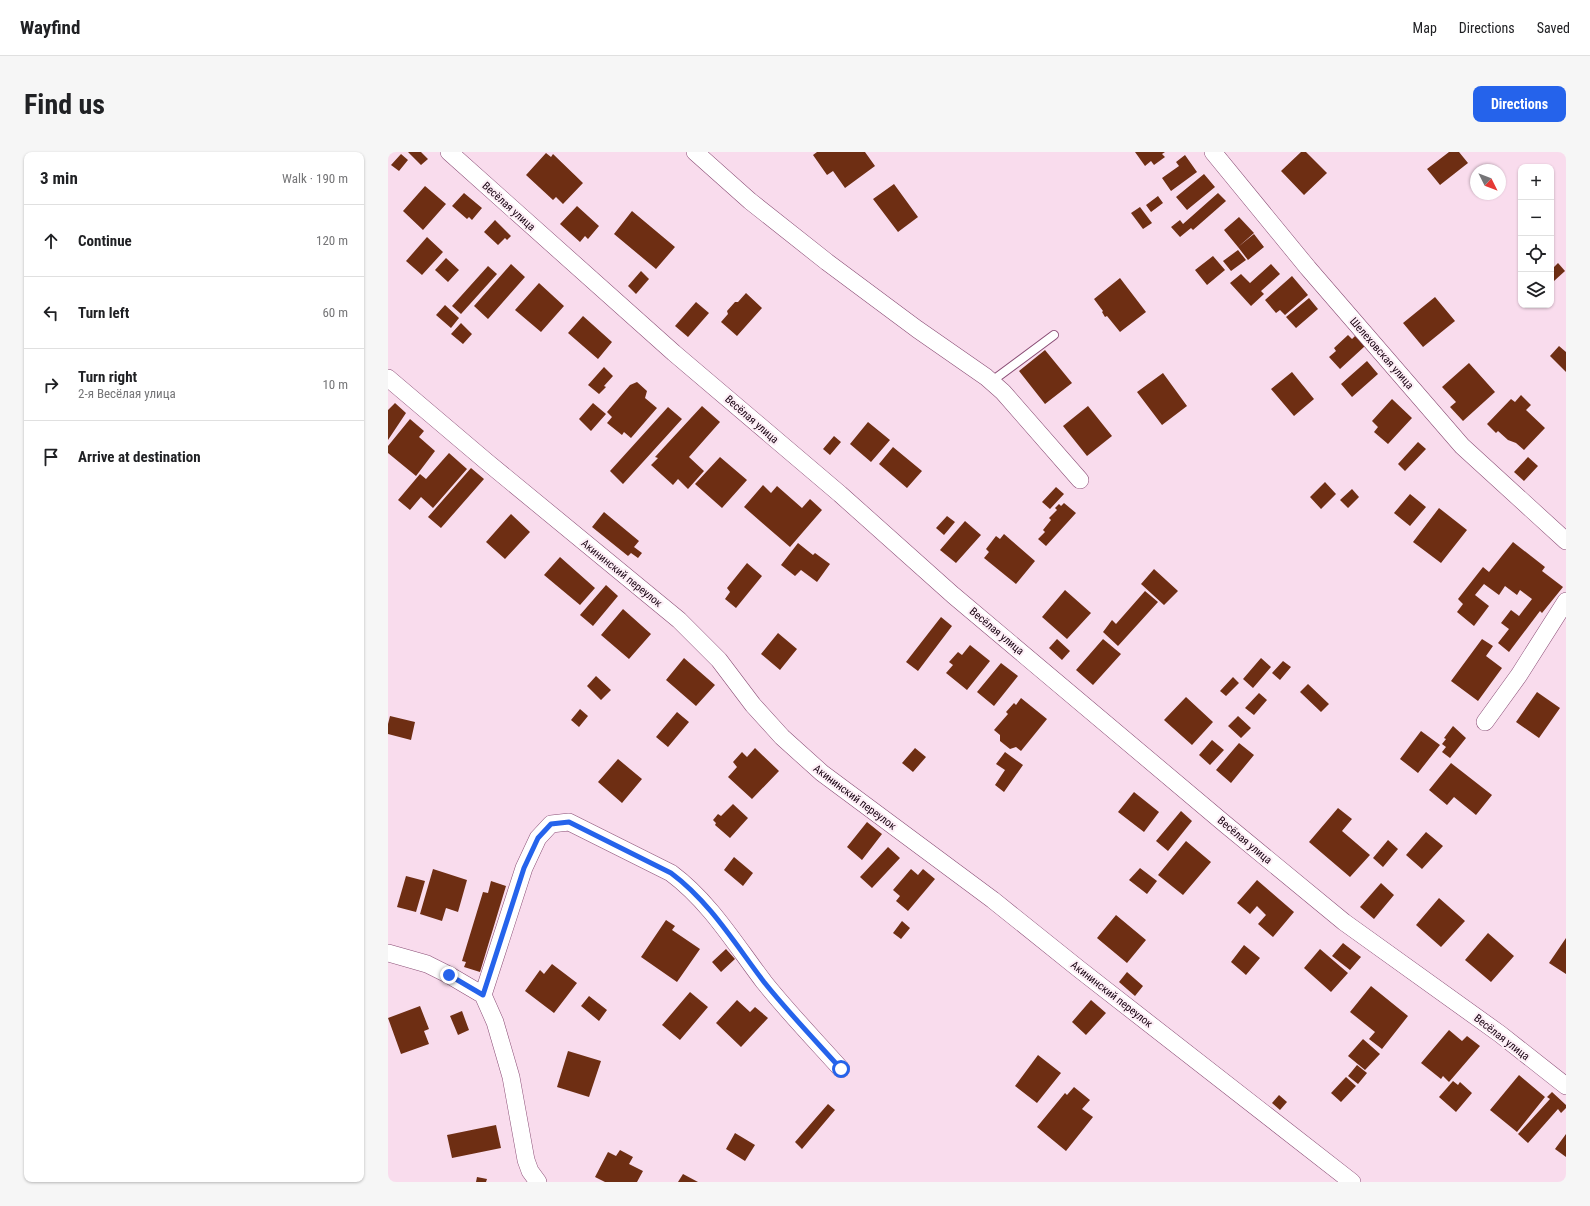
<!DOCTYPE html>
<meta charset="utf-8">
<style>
body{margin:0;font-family:"Roboto Condensed",sans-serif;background:#f6f6f6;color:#202124}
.controls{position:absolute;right:12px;top:12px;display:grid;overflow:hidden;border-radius:8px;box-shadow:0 1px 3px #0004}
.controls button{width:36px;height:36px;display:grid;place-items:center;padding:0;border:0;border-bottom:1px solid #e0e0e0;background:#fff;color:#202124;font:20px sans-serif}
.compass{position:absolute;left:1082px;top:12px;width:36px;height:36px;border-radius:50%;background:#fff;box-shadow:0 1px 3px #0004;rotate:132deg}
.stop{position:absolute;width:12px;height:12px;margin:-9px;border:3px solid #2563eb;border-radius:50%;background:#fff}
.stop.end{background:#2563eb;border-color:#fff;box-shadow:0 1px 4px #0008}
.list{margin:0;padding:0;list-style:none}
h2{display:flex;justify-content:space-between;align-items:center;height:52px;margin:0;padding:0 16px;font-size:17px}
h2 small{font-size:13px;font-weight:400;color:#757577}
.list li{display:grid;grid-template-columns:26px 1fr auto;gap:12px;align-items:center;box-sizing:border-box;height:72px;padding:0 16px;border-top:1px solid #e0e0e0}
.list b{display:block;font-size:15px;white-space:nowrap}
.list p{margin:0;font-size:13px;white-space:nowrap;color:#757577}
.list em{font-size:13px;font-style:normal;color:#757577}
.icon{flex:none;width:22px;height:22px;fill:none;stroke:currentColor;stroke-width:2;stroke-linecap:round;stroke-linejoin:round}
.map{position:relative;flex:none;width:1178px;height:1030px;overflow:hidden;border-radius:8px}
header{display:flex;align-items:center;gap:24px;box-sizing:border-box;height:56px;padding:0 20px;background:#fff;border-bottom:1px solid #e0e0e0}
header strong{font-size:19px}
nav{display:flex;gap:22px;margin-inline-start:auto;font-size:14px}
.intro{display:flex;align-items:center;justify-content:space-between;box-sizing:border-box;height:96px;padding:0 24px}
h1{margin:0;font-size:28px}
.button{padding:10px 18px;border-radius:8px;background:#2563eb;color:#fff;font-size:14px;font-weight:700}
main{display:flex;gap:24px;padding:0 24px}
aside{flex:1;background:#fff;border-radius:8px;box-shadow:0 1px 3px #0004}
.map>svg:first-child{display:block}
.building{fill:#6e2e13}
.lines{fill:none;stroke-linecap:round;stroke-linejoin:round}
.service-casing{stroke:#8a4d75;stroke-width:10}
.minor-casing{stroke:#8a4d75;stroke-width:18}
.service{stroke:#fff;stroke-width:8}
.minor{stroke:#fff;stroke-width:17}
.route{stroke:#2563eb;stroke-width:5}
.labels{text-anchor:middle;stroke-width:4;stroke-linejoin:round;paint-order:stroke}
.street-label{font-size:11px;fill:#190312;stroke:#fdeef6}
</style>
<header>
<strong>Wayfind</strong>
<nav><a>Map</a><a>Directions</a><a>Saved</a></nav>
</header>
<div class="intro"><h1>Find us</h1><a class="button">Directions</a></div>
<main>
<aside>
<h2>3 min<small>Walk · 190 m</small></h2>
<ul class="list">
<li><svg class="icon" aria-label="ahead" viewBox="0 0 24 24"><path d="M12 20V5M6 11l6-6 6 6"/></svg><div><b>Continue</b></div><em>120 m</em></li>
<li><svg class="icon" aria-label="left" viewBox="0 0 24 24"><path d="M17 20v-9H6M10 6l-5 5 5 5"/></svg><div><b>Turn left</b></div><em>60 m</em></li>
<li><svg class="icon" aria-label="right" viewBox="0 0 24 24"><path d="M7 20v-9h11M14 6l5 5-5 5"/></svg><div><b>Turn right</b><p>2-я Весёлая улица</p></div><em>10 m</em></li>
<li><svg class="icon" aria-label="arrive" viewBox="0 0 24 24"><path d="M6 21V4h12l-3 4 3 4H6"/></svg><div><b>Arrive at destination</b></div></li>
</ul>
</aside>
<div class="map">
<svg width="1178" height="1030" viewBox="0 0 1178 1030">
<rect width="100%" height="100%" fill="#f9dced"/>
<path class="building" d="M20 0H33L40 7 33 13Z
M429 0H477L487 14 457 36 445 19 439 23 425 3Z
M747 0H777L774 2 777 5 766 13 763 9 757 14Z
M913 0H918L939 21 916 43 893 19Z
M1061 0H1071L1080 11 1052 33 1039 17Z
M158 1 163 5 165 2 195 31 175 52 168 45 165 48 138 23Z
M13 2 20 8 11 19 3 13Z
M797 3 809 20 783 39 774 26 791 14 788 10Z
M816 22 827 35 799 58 788 45Z
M506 32 530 65 510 80 485 47Z
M37 34 58 52 35 78 15 59Z
M76 41 94 56 84 68 81 65 79 67 64 54Z
M830 41 838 49 805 78 803 76 792 85 783 75 792 68 795 72Z
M770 44 775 51 763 60 758 53Z
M189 54 211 74 200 87 197 84 192 90 172 72Z
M752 55 764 71 755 77 743 61Z
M244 59 287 95 268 117 226 82Z
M851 65 866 81 850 95 836 78Z
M107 68 123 84 119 88 117 86 110 93 96 80Z
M866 82 876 95 860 108 850 95Z
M39 85 55 100 34 123 18 109Z
M850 98 858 108 843 119 835 109Z
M825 104 837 118 819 133 807 118Z
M58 106 71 118 60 130 47 118Z
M1170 111 1177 119 1166 129 1163 126V118Z
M123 112 137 125 100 167 86 154Z
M883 112 892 122 873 139 876 142 863 154 842 131 853 122 862 131Z
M100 114 109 122 73 162 64 154Z
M253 119 261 127 248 142 240 134Z
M904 124 920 143 897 163 892 158 888 161 877 148Z
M732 126 758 160 732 180 719 164 717 165 714 160 715 159 706 147Z
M151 131 176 154 153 180 127 158Z
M358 141 374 156 349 184 333 170 340 162 339 159 347 150H350Z
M1047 145 1067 169 1035 195 1015 171Z
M921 146 930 157 908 176 898 165Z
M308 150 321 161 300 185 287 174Z
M57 153 71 166 63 176 48 163Z
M195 164 224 190 210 207 180 181Z
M73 171 84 182 75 192 63 182Z
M960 183 964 187 967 184 977 194 952 217 941 205 948 199 946 196Z
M1171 194 1178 200V220L1162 204Z
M657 198 684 231 657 252 631 219Z
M979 209 990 222 964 245 953 232Z
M1081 211 1107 240 1075 269 1062 255 1068 250 1054 235Z
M216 215 225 224 216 234 218 235 211 242 200 233Z
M904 220 926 247 906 264 883 237Z
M775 221 799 254 774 273 749 240Z
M249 230 259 239 257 246 269 256 243 286 236 280 234 283 219 271 224 265 219 260 242 233Z
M1133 243 1143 253 1138 258 1157 276 1136 298 1128 291 1120 288 1110 279 1108 281 1099 272 1123 247 1127 250Z
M1004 247 1024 266 1000 292 986 280 990 275 984 269Z
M7 251 18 261 0 288V258Z
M205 251 218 262 203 279 191 267Z
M314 254 332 270 301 305 316 319 300 337 290 327 285 333 263 313 270 306 267 305Z
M700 254 724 284 699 304 675 274Z
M280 255 294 267 235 332 222 319Z
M22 267 36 279 31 285 47 299 28 324 0 301V294Z
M480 270 502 288 483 310 462 292Z
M446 284 453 290 442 303 435 297Z
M1030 290 1038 297 1017 319 1010 312Z
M505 295 534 319 519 336 491 312Z
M61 301 79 317 45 356 33 345 22 358 10 348 32 322 38 327Z
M332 305 359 328 334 356 307 332Z
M1140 305 1150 314 1136 329 1126 320Z
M83 316 96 327 53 376 40 365Z
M937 330 948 342 933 357 922 345Z
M375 333 383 341 389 334 414 356 422 347 434 358 402 395 356 355Z
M668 335 676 342 662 357 654 350Z
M964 337 971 345 960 356 952 348Z
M1022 342 1038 355 1022 374 1006 361Z
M676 351 688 361 658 394 650 387 657 380 655 378 663 368 661 366 669 358 667 356 671 352 673 354Z
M1051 356 1079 378 1053 411 1025 390Z
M216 360 251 389 246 395 254 401 250 406 243 401 240 404 204 375Z
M123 362 142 380 117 407 98 390Z
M559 364 567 370 556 383 548 376Z
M577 369 593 383 568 411 552 398Z
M616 382 647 409 628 432 596 406 601 400 598 397 608 384 612 387Z
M1125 390 1157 415 1154 419 1175 435 1154 461 1152 459 1121 500 1110 491 1121 477 1113 471 1123 458 1131 464 1144 447 1132 438 1129 443 1117 434 1111 443 1096 432 1087 443 1101 454 1086 474 1069 460 1075 452 1070 447 1095 415 1101 420Z
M410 391 425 403 427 401 442 412 429 430 413 418 407 424 393 413Z
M172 405 207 436 192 453 156 423Z
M359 411 374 424 348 456 337 447 342 440 339 436Z
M766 417 790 439 776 453 753 432Z
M218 433 230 444 205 474 192 463Z
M677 438 703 461 679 487 654 465Z
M757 439 770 450 730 494 715 480 724 468 728 472Z
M235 457 263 482 241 507 213 483Z
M553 465 564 474 530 519 518 510Z
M390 481 409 497 392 518 373 502Z
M669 487 682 499 674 508 661 496Z
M715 487 733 502 705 533 688 518Z
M1094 487 1105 494 1098 504 1114 516 1090 549 1063 529Z
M582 493 602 509 579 538 558 521 565 513 561 510 570 500 574 503Z
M296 506 327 533 308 554 278 528Z
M873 506 883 515 865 536 855 527Z
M895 509 903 515 892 528 884 521Z
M613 511 630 524 606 554 589 540Z
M208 524 223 538 213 548 199 534Z
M845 525 851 531 838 544 832 539Z
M920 532 941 552 933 560 912 540Z
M1149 540 1172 556 1151 586 1128 570Z
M871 541 879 548 866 563 857 556Z
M798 545 825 570 804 593 776 568Z
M633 546 659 567 633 599 628 595 622 597 612 589V583L606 578 620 562 618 560 626 551 628 553Z
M192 557 200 564 191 575 183 568Z
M289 560 301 570 280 595 268 585Z
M2 564 27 570 23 588 0 582V572Z
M850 564 863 576 853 586 840 574Z
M1065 574 1078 586 1062 606 1054 600 1058 595 1054 592 1058 587 1056 586Z
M1033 579 1052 593 1030 621 1012 607Z
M824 588 836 598 822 613 811 603Z
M851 591 866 603 843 631 828 618Z
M367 596 391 619 364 647 340 625 349 615 345 610 354 600 359 605Z
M527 596 538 605 525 620 514 611Z
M617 600 635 613 616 640 607 633 617 618 608 612Z
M230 607 254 627 234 651 210 630Z
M1063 611 1104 643 1088 663 1066 645 1059 653 1041 638Z
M746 640 771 660 756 680 730 660Z
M345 652 360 666 342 686 327 673 328 671 325 668 330 662 333 664Z
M950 656 964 667 954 679 982 703 962 725 921 690Z
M793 659 804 669 780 699 768 689Z
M479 670 494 682 474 708 459 695Z
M1038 680 1055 694 1034 717 1018 703Z
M1000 688 1010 697 995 715 985 706Z
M798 689 823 710 795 743 770 723Z
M500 695 512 706 484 736 472 725Z
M346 705 365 721 355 734 336 718Z
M752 716 769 729 759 742 741 728Z
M45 717 79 728 70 760 58 756 54 769 32 762Z
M523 717 530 723 535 717 547 727 520 759 508 749 512 744 505 738Z
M18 724 37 729 28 760 9 755Z
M869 728 906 760 885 785 870 772 878 763 869 754 862 762 849 751Z
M103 729 118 734 92 820 76 815 78 810 74 809 95 740 100 741Z
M993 731 1006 743 986 767 972 755Z
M1051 746 1077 769 1053 795 1028 773Z
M728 763 758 788 739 811 709 786Z
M278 768 287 774 284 778 312 797 289 830 253 805Z
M514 769 522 776 513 787 505 781Z
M1100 781 1126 804 1103 830 1077 808Z
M1178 786V822L1161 811Z
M955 791 973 805 962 818 944 804Z
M856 793 872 806 858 823 843 810Z
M338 797 347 807 333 820 324 810Z
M932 797 960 821 943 840 916 816Z
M164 812 189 831 166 861 137 839 152 818 156 822Z
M739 820 755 834 747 844 731 830Z
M983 834 1020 864 994 897 981 887 987 880 962 860Z
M302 840 320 855 292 888 274 873Z
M201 844 219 858 211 869 193 854Z
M349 848 362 860 367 855 380 866 353 895 328 871Z
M703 848 718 861 698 883 684 870Z
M32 854 41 877 36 879 41 892 13 902 0 866Z
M74 859 81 878 70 883 62 864Z
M1061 878 1074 889 1079 884 1092 894 1061 930 1055 924 1053 927 1033 911Z
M975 887 992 902 977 918 960 904Z
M180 899 213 909 201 945 169 935Z
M650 903 673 921 649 951 627 934Z
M969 913 979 921 970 932 960 924Z
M1131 923 1157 945 1129 980 1102 958Z
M958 925 968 934 953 950 943 941Z
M1065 929 1070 933 1072 930 1084 941 1068 960 1051 945Z
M686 935 702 948 694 957 705 965 678 999 649 975 677 941 679 943Z
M1164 940 1178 953V956L1173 961 1170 957 1140 991 1130 982 1162 947 1159 945Z
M891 943 899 950 892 958 884 951Z
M440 952 447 958 414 997 407 990Z
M108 973 113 996 64 1006 59 983Z
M347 981 367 993 357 1009 338 997Z
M1178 982V1005L1167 997Z
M232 998 245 1005 241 1012 255 1019 249 1030H217L207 1025 220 1000 228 1004Z
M295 1022 310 1030H290Z
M89 1025 99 1027 98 1030H88Z"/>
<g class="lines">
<defs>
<path id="service" d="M604 229 666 183"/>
<path id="minor" d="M61 0 286 201 452 342 565 443 837 672 956 770 1112 882 1178 934
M307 0 362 49 439 110 529 177 598 225 615 240 692 328
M825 0 920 116 1074 294 1178 389
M0 226 99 310 291 468 331 508 365 553 394 585 434 621 605 748 691 817 964 1030
M1097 570 1131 523 1178 449
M0 801 39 812 61 823 95 843 107 870 123 925 138 1008 142 1019 150 1030
M95 843 136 716 150 686 163 672 181 670 283 721C322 750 347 792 376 830 400 860 427 888 453 917"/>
</defs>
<use href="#service" class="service-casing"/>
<use href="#minor" class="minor-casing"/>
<use href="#service" class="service"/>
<use href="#minor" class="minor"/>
</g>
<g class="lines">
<path class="route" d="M61 823 95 843 136 716 150 686 163 672 181 670 283 721C322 750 347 792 376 830 400 860 427 888 453 917"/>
</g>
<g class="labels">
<g class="street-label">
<text transform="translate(121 54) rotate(42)" y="4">Весёлая улица</text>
<text transform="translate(994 201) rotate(49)" y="4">Шелеховская улица</text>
<text transform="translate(364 267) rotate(41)" y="4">Весёлая улица</text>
<text transform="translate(234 421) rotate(39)" y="4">Акининский переулок</text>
<text transform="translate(609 479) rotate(40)" y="4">Весёлая улица</text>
<text transform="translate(467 645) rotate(37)" y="4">Акининский переулок</text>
<text transform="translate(857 688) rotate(40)" y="4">Весёлая улица</text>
<text transform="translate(724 842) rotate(38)" y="4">Акининский переулок</text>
<text transform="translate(1114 885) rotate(38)" y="4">Весёлая улица</text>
</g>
</g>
</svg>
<div class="controls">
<button>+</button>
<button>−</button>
<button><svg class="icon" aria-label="locate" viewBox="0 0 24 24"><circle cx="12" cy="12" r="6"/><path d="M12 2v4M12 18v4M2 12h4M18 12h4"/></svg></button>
<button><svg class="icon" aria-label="layers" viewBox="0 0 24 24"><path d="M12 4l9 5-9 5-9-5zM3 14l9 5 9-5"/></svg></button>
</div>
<svg class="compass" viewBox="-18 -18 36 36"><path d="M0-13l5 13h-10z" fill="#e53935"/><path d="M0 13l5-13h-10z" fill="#757577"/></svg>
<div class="stop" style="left:453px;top:917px"></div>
<div class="stop end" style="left:61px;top:823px"></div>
</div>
</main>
